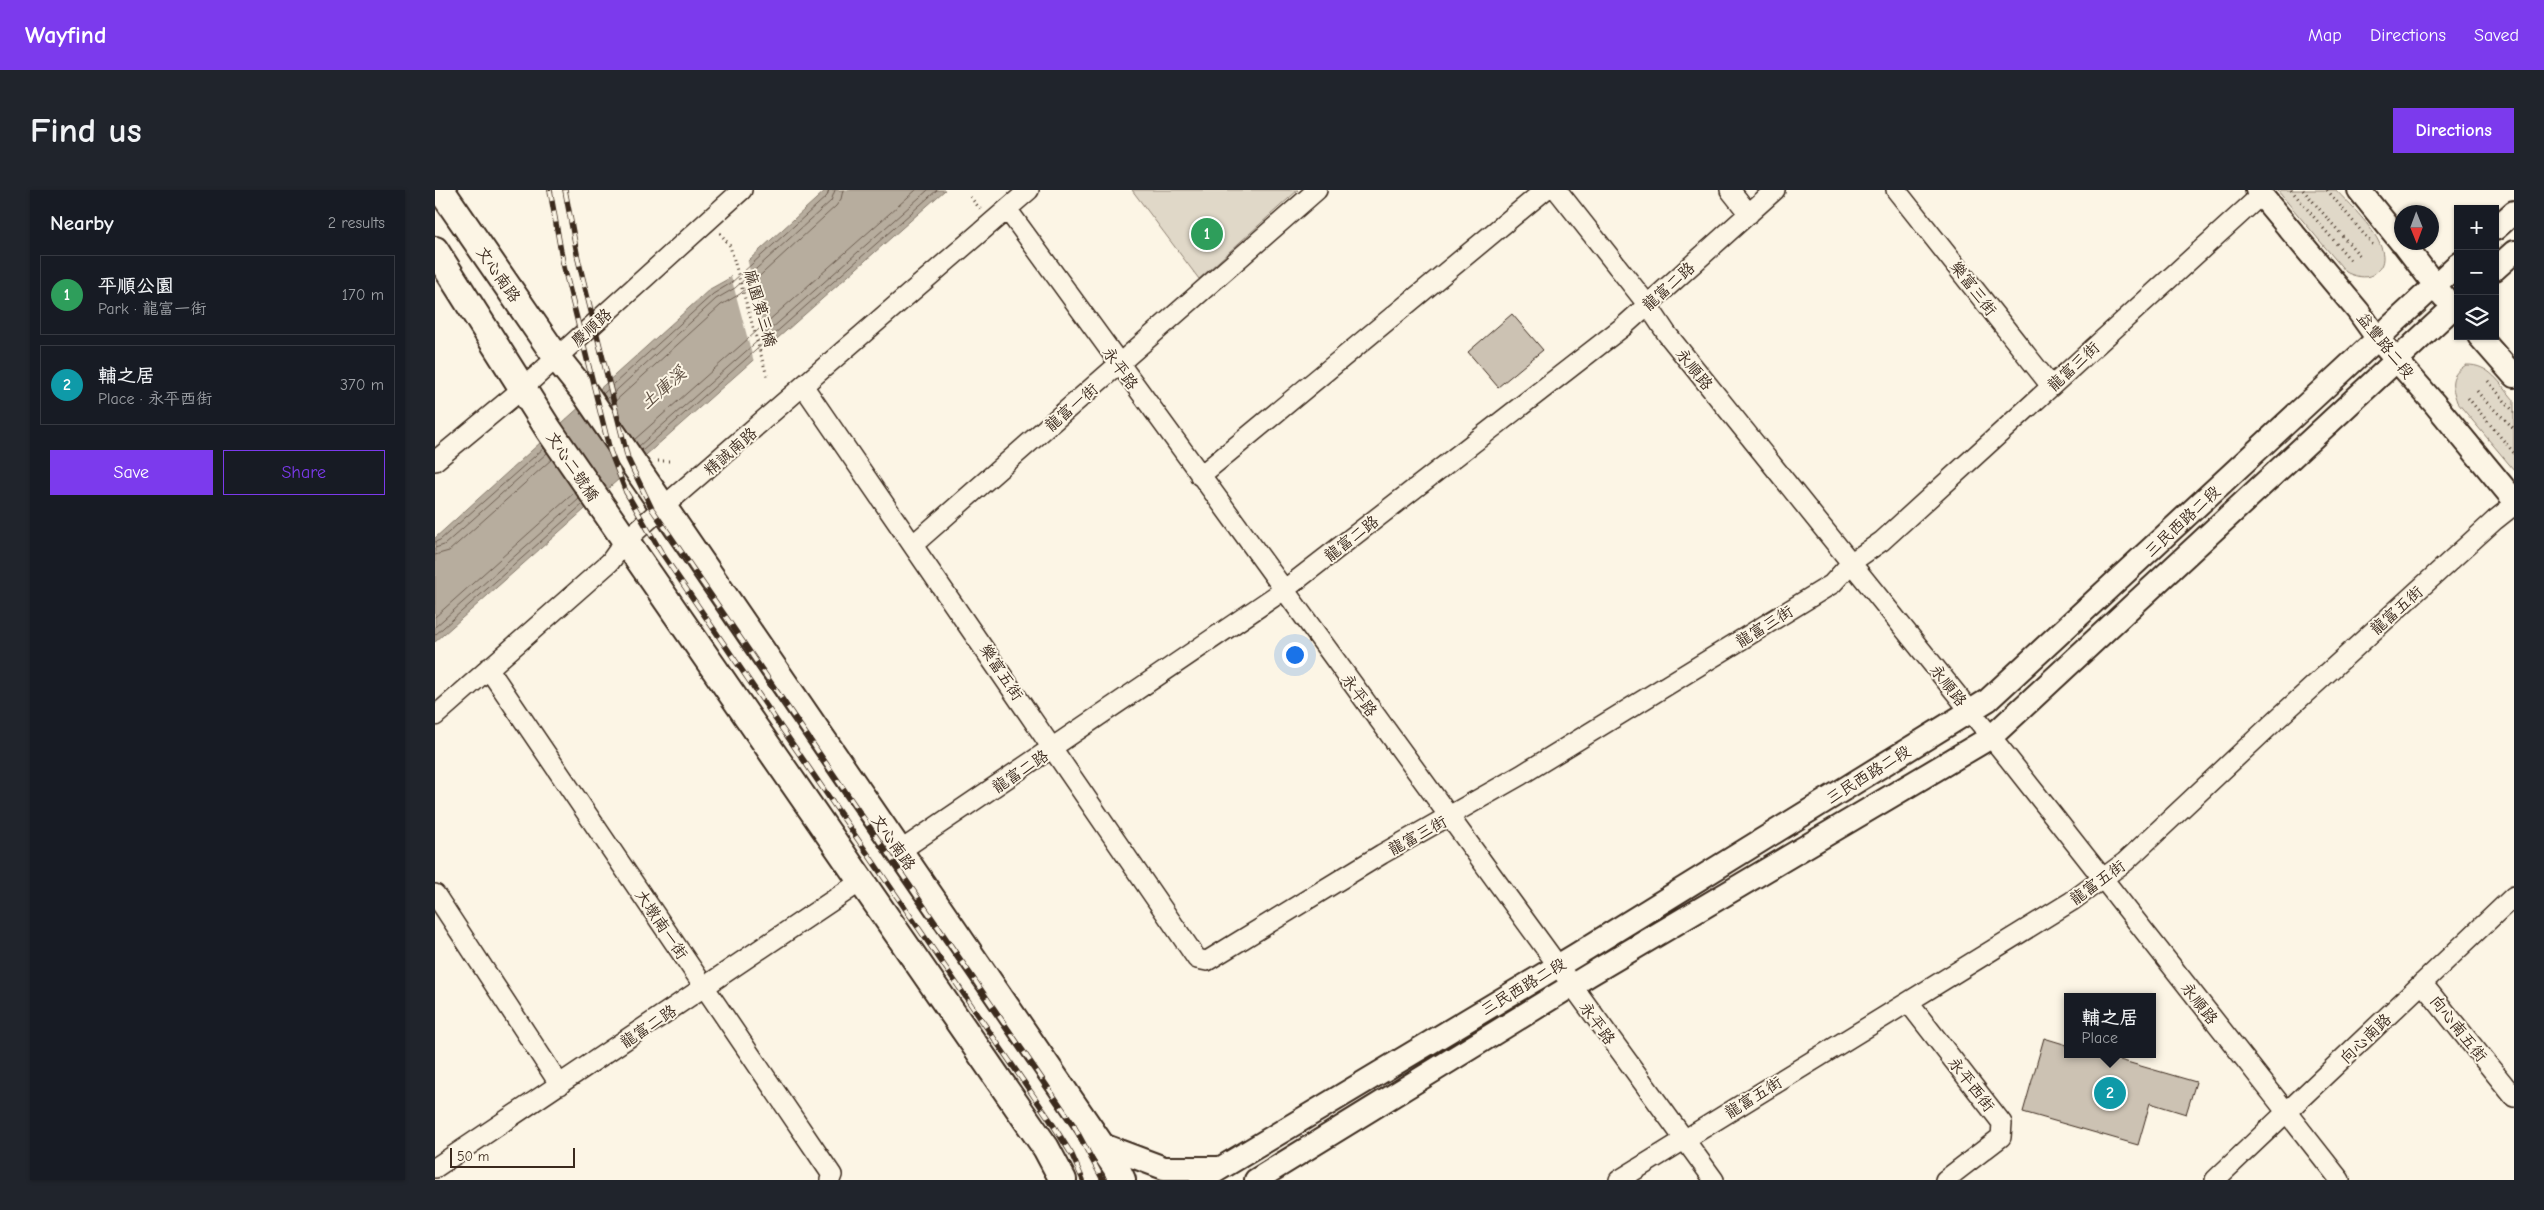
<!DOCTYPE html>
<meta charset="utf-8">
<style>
body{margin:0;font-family:"Comic Neue","LXGW WenKai TC",sans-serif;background:#20242c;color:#f1f3f6}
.controls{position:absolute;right:15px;top:15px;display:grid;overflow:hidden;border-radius:0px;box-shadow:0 1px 4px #0004}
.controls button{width:45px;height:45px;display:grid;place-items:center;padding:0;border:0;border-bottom:1px solid #363941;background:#171b24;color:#f1f3f6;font:25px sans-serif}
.compass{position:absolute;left:1959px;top:15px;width:45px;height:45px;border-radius:50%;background:#171b24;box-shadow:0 1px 4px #0004;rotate:179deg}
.scale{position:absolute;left:15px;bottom:12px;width:125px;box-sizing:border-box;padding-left:5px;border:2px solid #3b2a1e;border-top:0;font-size:14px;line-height:18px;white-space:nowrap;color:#3b2a1e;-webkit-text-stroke:4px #fcf5e5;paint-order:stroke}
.you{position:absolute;left:859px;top:464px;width:18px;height:18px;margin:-12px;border:4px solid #fff;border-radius:50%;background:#1a73e8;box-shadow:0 0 0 8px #1a73e833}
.badge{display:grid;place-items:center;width:32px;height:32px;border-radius:50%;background:#7c3aed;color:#fff;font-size:16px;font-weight:700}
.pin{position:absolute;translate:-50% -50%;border:2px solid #fff;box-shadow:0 1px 5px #0006}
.popup{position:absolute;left:1629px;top:803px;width:92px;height:65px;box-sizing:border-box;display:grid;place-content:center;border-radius:0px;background:#171b24;filter:drop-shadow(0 1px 4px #0005);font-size:16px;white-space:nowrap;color:#9ea1a6}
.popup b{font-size:19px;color:#f1f3f6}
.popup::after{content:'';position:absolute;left:50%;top:100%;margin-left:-10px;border:10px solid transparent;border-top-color:#171b24}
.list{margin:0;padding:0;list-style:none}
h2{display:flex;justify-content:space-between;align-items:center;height:65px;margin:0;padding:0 20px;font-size:21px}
h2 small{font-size:16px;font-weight:400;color:#9ea1a6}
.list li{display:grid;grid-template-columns:32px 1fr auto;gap:15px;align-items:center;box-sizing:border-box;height:80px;margin:0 10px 10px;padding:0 10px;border:1px solid #363941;border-radius:0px}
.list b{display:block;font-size:19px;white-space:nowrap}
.list p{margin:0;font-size:16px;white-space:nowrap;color:#9ea1a6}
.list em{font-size:16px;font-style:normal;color:#9ea1a6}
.actions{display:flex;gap:10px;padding:15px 20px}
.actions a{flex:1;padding:11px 0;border:1px solid #7c3aed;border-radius:0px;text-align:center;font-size:18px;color:#7c3aed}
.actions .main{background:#7c3aed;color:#fff}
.icon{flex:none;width:28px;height:28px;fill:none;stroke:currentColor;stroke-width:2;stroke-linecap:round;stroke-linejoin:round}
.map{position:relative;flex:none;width:2079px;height:990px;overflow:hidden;border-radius:0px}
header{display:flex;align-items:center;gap:30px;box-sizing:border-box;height:70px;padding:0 25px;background:#7c3aed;color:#fff}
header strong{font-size:24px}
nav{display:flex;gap:28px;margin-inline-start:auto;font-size:18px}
.intro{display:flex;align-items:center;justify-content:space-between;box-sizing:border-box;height:120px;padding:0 30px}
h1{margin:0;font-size:35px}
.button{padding:12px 22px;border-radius:0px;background:#7c3aed;color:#fff;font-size:18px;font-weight:700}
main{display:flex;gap:30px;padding:0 30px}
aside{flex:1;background:#171b24;border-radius:0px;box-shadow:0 1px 4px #0004}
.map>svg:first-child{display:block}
.green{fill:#e0d8c8;stroke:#8e8173}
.water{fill:#b7ad9e;stroke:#85796b}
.pier{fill:#fcf5e5}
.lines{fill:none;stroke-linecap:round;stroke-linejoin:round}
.shore{stroke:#6d5e51;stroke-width:1}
.building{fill:#ccc2b3;stroke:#3b2a1e}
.minor-casing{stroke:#3b2a1e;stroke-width:22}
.tertiary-casing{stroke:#3b2a1e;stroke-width:26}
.secondary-casing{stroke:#3b2a1e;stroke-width:30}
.path{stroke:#3b2a1e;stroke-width:3;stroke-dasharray:1 4;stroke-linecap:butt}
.minor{stroke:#fcf5e5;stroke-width:19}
.tertiary{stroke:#fcf5e5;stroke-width:22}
.secondary{stroke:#fcf5e5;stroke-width:26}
.rail-casing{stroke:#3b2a1e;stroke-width:5.5}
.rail{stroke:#fcf5e5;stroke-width:4;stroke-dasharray:11;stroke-linecap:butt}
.labels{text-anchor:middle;stroke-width:4;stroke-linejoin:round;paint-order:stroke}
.street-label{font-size:16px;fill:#3b2a1e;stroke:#fcf5e5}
.water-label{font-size:18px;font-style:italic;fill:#605144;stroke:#fcf5e5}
</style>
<header>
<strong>Wayfind</strong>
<nav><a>Map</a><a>Directions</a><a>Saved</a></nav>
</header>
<div class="intro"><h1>Find us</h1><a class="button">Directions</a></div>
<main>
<aside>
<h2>Nearby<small>2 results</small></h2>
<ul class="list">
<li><span class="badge" style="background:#2e9e5b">1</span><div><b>平順公園</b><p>Park · 龍富一街</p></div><em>170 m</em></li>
<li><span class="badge" style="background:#0f9aa8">2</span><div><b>輔之居</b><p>Place · 永平西街</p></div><em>370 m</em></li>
</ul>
<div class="actions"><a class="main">Save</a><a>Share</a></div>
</aside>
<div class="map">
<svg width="2079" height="990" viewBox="0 0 2079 990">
<rect width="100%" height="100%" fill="#fcf5e5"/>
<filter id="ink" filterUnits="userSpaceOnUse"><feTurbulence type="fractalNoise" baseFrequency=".02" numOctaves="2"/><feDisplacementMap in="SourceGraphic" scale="10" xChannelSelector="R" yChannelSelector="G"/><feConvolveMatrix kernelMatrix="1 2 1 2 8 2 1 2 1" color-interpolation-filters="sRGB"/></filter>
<g filter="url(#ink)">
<path class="green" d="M697 0H863L764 89Z
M1842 0H1901C1917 18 1971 65 1937 85 1930 89 1918 86 1911 82Z
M2031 175C2055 174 2065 194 2079 210V280L2022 212C2016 194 2014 186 2031 175Z"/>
<path class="water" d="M391 0H510L0 452V348L275 99 293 89Z"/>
<path class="pier" d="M312 68 333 159 319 172 295 83Z"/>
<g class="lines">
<path class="shore" d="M168 204 278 104 296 93 392 6 394 0
M172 209 281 109 300 98 396 11 400 0
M176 215 286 115 305 104 401 16 406 9 408 0
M199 250 481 0
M204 256 493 0
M207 261 502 0
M0 352 5 350 109 258
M0 358 9 355 112 263
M0 365 14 361 117 269
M0 427 140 302
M0 437 144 309
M0 445 148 314"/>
</g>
<path class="building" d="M1077 124 1108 160 1063 197 1033 162Z
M1609 848 1632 855V864H1664L1761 892 1751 924 1715 913 1703 955 1588 922Z"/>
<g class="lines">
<defs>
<path id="minor" d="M1122 0 1212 114 1232 144 1573 568 1905 990
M1295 0 1314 24
M1461 0 1616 196
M572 19 1279 990
M369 197 762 769 772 771 947 664 1086 585 1397 394 1417 372 1447 351 1826 5
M0 271 87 199 307 0
M765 286 1110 0
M479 354 882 0
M53 478 397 985 395 990
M0 526 175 372 190 351 228 317 594 0
M465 661 849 400 1189 136 1340 0
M0 704 125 895
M1987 793 2079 907
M1473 812 1567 933 1566 947 1510 990
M0 978 425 692
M1184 990 1637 711 1690 672 1841 530 2060 330 2079 315
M1780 990 2079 706"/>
<path id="tertiary" d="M1822 0 1923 121 1943 149 1999 213 2079 310
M1924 0 1966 52
M2060 39 2079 22
M1967 52 2009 107
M2060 79 2079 62
M2044 146 2079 186
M665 954 729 978H785
M766 990 1141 765 1553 510 2023 74
M821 990 1154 785 1556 547 2023 113"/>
<path id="secondary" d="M6 0 122 168 150 203 681 977 687 990
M0 60 114 240 611 958 628 990"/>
</defs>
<use href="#minor" class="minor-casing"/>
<use href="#tertiary" class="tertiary-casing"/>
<use href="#secondary" class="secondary-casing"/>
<path class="path" d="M1856 0 1917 72
M1868 0 1925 66
M1892 0 1938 55
M535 7 547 21
M285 43 295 56 332 186
M2053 191 2079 222
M2042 201C2053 216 2067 225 2079 239
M2033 208 2079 263
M223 271H235"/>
<use href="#minor" class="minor"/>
<use href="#tertiary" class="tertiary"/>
<use href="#secondary" class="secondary"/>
<defs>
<path id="rail" d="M115 0 128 73 175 261 191 302 226 362 615 930 637 965 648 990
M130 0 143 69 193 269 217 319 638 934 668 990"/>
</defs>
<use href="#rail" class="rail-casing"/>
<use href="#rail" class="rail"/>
</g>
</g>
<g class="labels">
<g class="street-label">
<text transform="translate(64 84) rotate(55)" y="6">文心南路</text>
<text transform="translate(1233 96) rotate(-42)" y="6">龍富二路</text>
<text transform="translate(1539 98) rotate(52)" y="6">樂富三街</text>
<text transform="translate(326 118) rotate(74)" y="6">麻園第三橋</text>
<text transform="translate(156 137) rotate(-42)" y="6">慶順路</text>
<text transform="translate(1951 155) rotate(51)" y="6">益豐路二段</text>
<text transform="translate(1638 176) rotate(-43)" y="6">龍富三街</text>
<text transform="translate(686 178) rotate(54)" y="6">永平路</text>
<text transform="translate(1260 179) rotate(51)" y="6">永順路</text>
<text transform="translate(636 217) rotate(-41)" y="6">龍富一街</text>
<text transform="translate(295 261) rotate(-41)" y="6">精誠南路</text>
<text transform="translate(138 276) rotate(56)" y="6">文心二號橋</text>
<text transform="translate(1747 331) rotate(-43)" y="6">三民西路二段</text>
<text transform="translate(916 348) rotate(-38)" y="6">龍富二路</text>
<text transform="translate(1961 420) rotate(-42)" y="6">龍富五街</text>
<text transform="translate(1329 436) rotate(-32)" y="6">龍富三街</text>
<text transform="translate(567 482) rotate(56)" y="6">樂富五街</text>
<text transform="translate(1514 495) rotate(52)" y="6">永順路</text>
<text transform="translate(925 505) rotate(54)" y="6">永平路</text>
<text transform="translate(585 581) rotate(-34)" y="6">龍富二路</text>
<text transform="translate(1433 584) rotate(-32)" y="6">三民西路二段</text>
<text transform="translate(982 645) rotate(-29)" y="6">龍富三街</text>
<text transform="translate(459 652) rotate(55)" y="6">文心南路</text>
<text transform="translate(1662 692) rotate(-36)" y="6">龍富五街</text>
<text transform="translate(227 734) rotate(56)" y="6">大墩南一街</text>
<text transform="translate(1088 796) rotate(-31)" y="6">三民西路二段</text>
<text transform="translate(1765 813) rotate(52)" y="6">永順路</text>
<text transform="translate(1163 833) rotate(54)" y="6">永平路</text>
<text transform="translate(213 836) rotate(-34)" y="6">龍富二路</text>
<text transform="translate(2024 838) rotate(51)" y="6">向心南五街</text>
<text transform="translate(1930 848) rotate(-44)" y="6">向心南路</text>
<text transform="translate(1537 894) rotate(52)" y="6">永平西街</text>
<text transform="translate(1318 907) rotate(-32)" y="6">龍富五街</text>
</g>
<g class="water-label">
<text transform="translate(228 198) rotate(-41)" y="6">土庫溪</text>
</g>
</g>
</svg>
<div class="controls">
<button>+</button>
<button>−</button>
<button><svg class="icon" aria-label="layers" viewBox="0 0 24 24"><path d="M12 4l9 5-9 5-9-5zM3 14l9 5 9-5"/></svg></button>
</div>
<svg class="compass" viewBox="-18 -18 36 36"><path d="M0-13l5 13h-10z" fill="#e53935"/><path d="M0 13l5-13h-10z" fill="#9ea1a6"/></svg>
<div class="scale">50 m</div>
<div class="you"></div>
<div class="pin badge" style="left:772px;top:44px;background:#2e9e5b">1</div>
<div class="pin badge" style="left:1675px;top:903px;background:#0f9aa8">2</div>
<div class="popup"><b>輔之居</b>Place</div>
</div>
</main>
